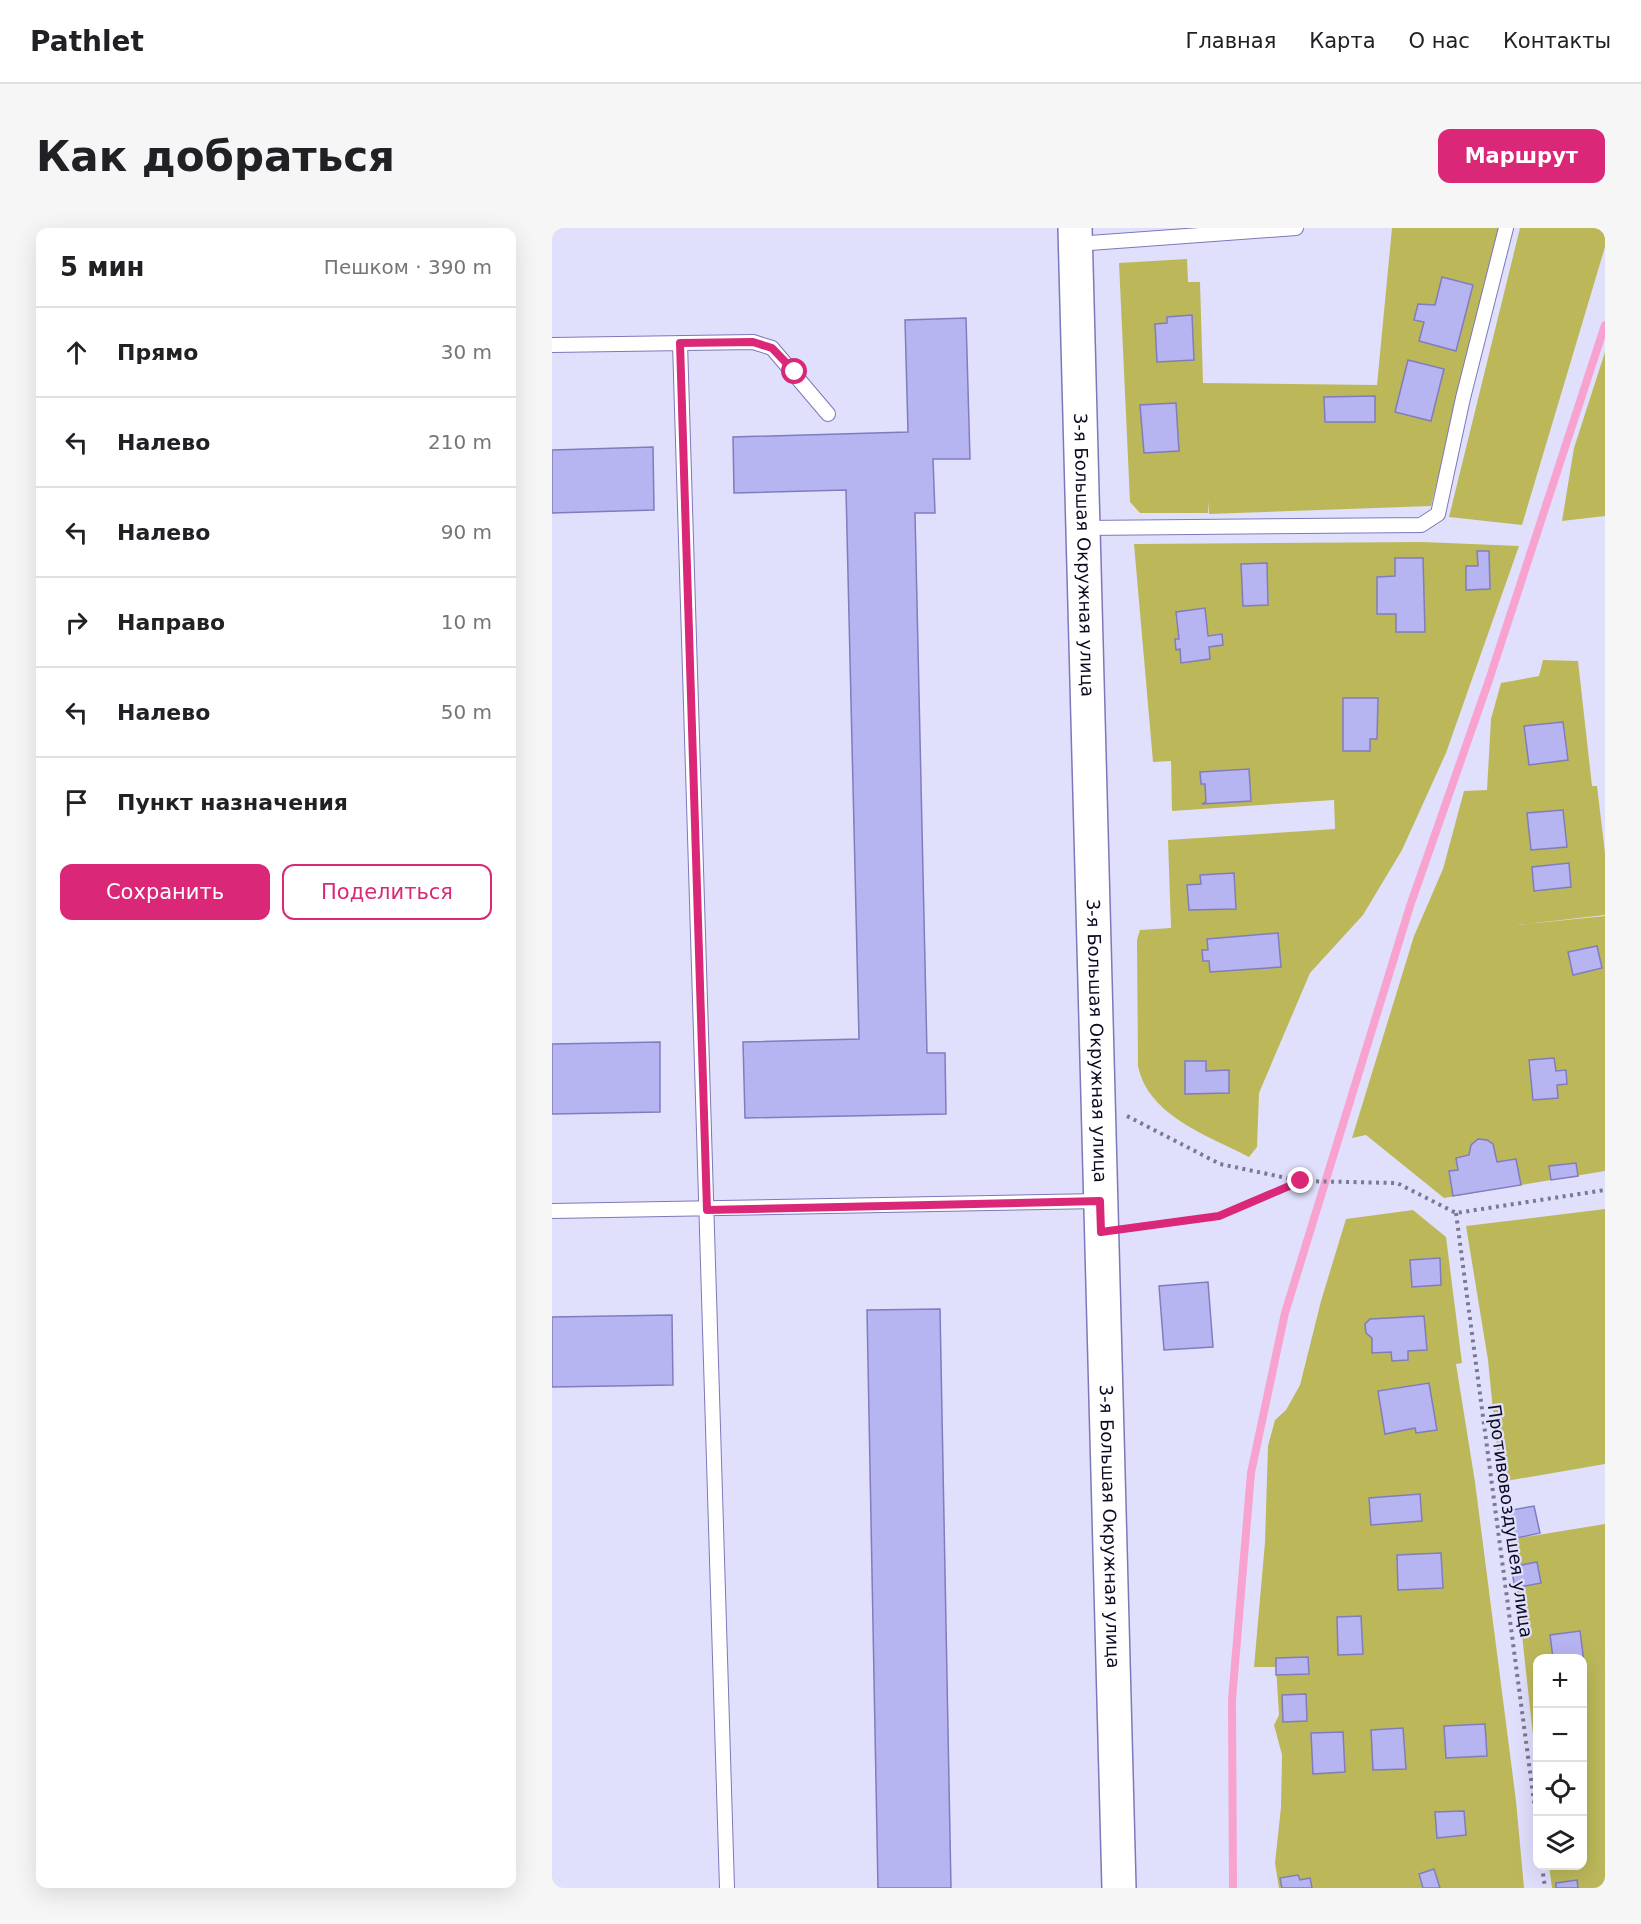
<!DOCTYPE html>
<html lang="ru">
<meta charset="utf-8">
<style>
body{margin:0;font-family:"DejaVu Sans",sans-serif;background:#f6f6f6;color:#202124}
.controls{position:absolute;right:18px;bottom:18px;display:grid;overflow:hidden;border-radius:12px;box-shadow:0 6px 24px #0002}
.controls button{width:54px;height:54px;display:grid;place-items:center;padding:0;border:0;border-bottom:2px solid #e0e0e0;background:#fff;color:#202124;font:30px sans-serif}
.stop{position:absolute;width:18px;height:18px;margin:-14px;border:4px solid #db2777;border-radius:50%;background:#fff}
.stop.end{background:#db2777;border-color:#fff;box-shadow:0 2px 6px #0008}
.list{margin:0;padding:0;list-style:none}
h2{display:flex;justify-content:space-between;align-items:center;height:78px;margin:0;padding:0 24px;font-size:26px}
h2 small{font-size:20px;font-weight:400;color:#757577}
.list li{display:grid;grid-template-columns:39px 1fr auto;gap:18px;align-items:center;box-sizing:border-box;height:90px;padding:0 24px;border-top:2px solid #e0e0e0}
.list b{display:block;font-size:22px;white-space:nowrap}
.list em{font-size:20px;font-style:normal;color:#757577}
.actions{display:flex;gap:12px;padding:18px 24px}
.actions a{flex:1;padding:14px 0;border:2px solid #db2777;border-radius:12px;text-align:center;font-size:21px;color:#db2777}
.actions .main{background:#db2777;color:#fff}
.icon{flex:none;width:33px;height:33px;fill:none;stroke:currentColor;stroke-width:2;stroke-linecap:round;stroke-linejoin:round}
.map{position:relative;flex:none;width:1053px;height:1660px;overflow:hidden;border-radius:12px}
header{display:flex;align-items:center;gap:36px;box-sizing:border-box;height:84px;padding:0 30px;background:#fff;border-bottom:2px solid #e0e0e0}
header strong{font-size:28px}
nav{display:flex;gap:33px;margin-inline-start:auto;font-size:21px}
.intro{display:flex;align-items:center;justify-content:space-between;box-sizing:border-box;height:144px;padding:0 36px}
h1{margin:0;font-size:42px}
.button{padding:15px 27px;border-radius:12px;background:#db2777;color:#fff;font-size:21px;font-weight:700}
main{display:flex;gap:36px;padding:0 36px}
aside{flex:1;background:#fff;border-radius:12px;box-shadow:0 6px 24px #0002}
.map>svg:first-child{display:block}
.green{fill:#bcb85a}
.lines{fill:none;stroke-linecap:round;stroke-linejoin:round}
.stream{stroke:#f7a2cf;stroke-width:8}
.building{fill:#b7b4f2;stroke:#817cbe;stroke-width:1.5}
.lane-casing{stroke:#7d78b9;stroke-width:16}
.secondary-casing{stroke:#7d78b9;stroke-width:36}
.path{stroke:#7a7892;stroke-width:4;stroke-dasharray:3 4.5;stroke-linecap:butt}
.lane{stroke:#fff;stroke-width:14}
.secondary{stroke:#fff;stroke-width:33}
.route{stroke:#db2777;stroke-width:8}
.labels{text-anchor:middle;stroke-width:4.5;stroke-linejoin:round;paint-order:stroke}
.street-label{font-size:18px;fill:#0d0921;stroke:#e0e0fd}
</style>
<header>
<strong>Pathlet</strong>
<nav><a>Главная</a><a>Карта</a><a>О нас</a><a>Контакты</a></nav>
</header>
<div class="intro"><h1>Как добраться</h1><a class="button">Маршрут</a></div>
<main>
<aside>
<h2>5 мин<small>Пешком · 390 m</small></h2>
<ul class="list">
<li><svg class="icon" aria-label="ahead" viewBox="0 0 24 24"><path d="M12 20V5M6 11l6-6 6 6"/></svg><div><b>Прямо</b></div><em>30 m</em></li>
<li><svg class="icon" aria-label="left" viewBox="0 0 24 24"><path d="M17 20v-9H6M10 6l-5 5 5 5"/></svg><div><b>Налево</b></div><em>210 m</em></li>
<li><svg class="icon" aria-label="left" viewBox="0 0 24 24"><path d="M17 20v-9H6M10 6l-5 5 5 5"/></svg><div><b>Налево</b></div><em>90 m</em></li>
<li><svg class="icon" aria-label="right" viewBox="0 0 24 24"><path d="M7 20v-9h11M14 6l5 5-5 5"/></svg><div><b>Направо</b></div><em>10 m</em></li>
<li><svg class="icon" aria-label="left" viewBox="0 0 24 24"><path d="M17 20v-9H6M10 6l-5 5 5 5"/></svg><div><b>Налево</b></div><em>50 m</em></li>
<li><svg class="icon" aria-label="arrive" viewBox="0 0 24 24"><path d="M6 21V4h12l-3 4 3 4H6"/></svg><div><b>Пункт назначения</b></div></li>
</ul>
<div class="actions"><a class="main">Сохранить</a><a>Поделиться</a></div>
</aside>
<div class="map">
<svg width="1053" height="1660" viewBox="0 0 1053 1660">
<rect width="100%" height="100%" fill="#e0e0fd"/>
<path class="green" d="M840 0H948L879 278 657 286 656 273V285H588L578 274 567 35 635 31 636 54H648L651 155 825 157Z
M968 0H1053V19L970 297 897 289Z
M1053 124V288L1010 293 1022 220Z
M871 314 967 318 894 525 850 622 811 687 758 745 707 865 705 919 697 929C657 908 596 888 586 838L585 712 588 702 619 700 616 612 783 601 782 572 620 583 619 533 601 534 582 316Z
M991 432 1026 433 1040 558H1045L1053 625V687L965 697 1053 688V943L892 970 814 907 800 910 862 708 891 641 912 563 935 562 939 491 949 455 987 448Z
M1053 981V1236L948 1254 936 1132 914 998Z
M861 982 894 1009 910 1135 904 1136 923 1254 964 1573 972 1660H727L723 1635 729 1579 730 1527 722 1497 727 1487 724 1439H702L713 1314 716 1218 723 1192 734 1182 748 1157 769 1073 794 991Z
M1053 1296V1660H1000L997 1638H1030V1430H986L985 1544 968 1389 955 1312Z"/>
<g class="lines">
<path class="stream" d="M681 1660 680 1472 699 1245 733 1085 858 678 937 452 1053 97"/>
</g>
<path class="building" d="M890 49 921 57 904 123 867 113 872 94 862 92 866 76 883 77Z
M640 87 642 132 605 134 603 96 615 95V89Z
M414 90 418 231H381L383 285H363L375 825H393L394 886 193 890 191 814 307 811 294 262 182 265 181 209 356 204 353 92Z
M856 132 892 141 879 193 843 184Z
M823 168V194H773L772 169Z
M624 175 627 223 592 225 588 177Z
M101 219 102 282 0 285V222Z
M925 323H937L938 361 914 362V338H926Z
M843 330H871L873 404H844V386H825V349L843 348Z
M715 335 716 377 691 378 689 336Z
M653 380 656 408 670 406 671 417 657 419 658 431 629 435 628 421 624 422 623 411H627L624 384Z
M791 470H826L825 511H818V523H791Z
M1011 494 1016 532 977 537 972 498Z
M697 541 699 573 650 576 654 574 653 556H649L648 544Z
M1011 582 1015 619 979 622 975 585Z
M1017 635 1019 659 982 663 980 639Z
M682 645 684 681 637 682 635 657 649 656 648 647Z
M726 705 729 739 658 744 657 733H651L650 722H656L655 711Z
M1045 718 1050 740 1021 747 1016 724Z
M108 814V884L0 886V816Z
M1002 830 1004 843 1014 842 1015 856 1005 857 1006 870 981 872 977 832Z
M633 833H654V843L677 842V865L633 866Z
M926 911 935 912 941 916 945 934 964 931 969 957 901 968 897 943 906 942 904 930 917 927 919 917Z
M1024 935 1026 948 999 952 997 938Z
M888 1030 889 1057 860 1059 858 1032Z
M656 1054 661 1119 612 1122 607 1058Z
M388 1081 399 1660H326L315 1082Z
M120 1087 121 1157 0 1159V1089Z
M872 1088 875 1122 856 1123V1132L840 1133 839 1124 820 1125V1110L814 1105 813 1096 818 1091Z
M877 1155 885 1202 864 1205 863 1200 833 1206 826 1163Z
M868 1266 870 1293 819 1297 817 1270Z
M982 1278 988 1305 960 1311 954 1283Z
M889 1325 891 1360 846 1362 845 1327Z
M985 1334 989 1355 963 1360 959 1339Z
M809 1388 811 1426 786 1427 785 1389Z
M1028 1403 1033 1442 1030 1443V1430H1001L998 1407Z
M756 1429 757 1446 724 1447V1430Z
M754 1466 755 1493 731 1494 730 1467Z
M933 1496 935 1528 894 1530 892 1498Z
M851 1500 854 1541 821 1542 819 1502Z
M791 1504 793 1544 761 1546 759 1505Z
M912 1583 914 1607 885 1610 883 1584Z
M882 1641 888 1660H871L867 1646Z
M746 1647 748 1652 758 1650 760 1660H730L728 1650Z
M1025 1652 1026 1660H1004V1655Z"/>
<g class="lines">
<defs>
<path id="lane" d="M524 16 744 0
M128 115 175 1660
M0 117 201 114 220 120 276 186
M531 300 869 297 886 286 911 170 954 0
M0 983 548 973"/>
<g id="secondary">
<path id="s1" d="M523 0 567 1660"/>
</g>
</defs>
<use href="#lane" class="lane-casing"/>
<use href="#secondary" class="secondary-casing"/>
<path class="path" d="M575 888 668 936 749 953 845 955 904 985 1053 962
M904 985 986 1604
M578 1000 667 988 748 953
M990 1638 993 1660"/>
<use href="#lane" class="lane"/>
<use href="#secondary" class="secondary"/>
</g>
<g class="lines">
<path class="route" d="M243 144 220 120 201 114 128 115 155 982 548 973 549 1004 667 988 749 953"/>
</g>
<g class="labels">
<g class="street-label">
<text dy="6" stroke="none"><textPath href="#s1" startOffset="327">3-я Большая Окружная улица</textPath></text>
<text dy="6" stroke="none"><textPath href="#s1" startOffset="813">3-я Большая Окружная улица</textPath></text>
<text transform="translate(958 1293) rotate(82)" y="6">Противовоздушея улица</text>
<text dy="6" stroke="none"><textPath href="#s1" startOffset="1299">3-я Большая Окружная улица</textPath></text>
</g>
</g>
</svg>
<div class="controls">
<button>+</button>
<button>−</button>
<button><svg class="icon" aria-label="locate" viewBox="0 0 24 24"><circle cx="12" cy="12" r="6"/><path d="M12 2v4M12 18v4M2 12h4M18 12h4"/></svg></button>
<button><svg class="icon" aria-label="layers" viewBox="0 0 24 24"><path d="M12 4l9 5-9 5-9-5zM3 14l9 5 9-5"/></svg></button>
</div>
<div class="stop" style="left:243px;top:144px"></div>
<div class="stop end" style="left:749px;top:953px"></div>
</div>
</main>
